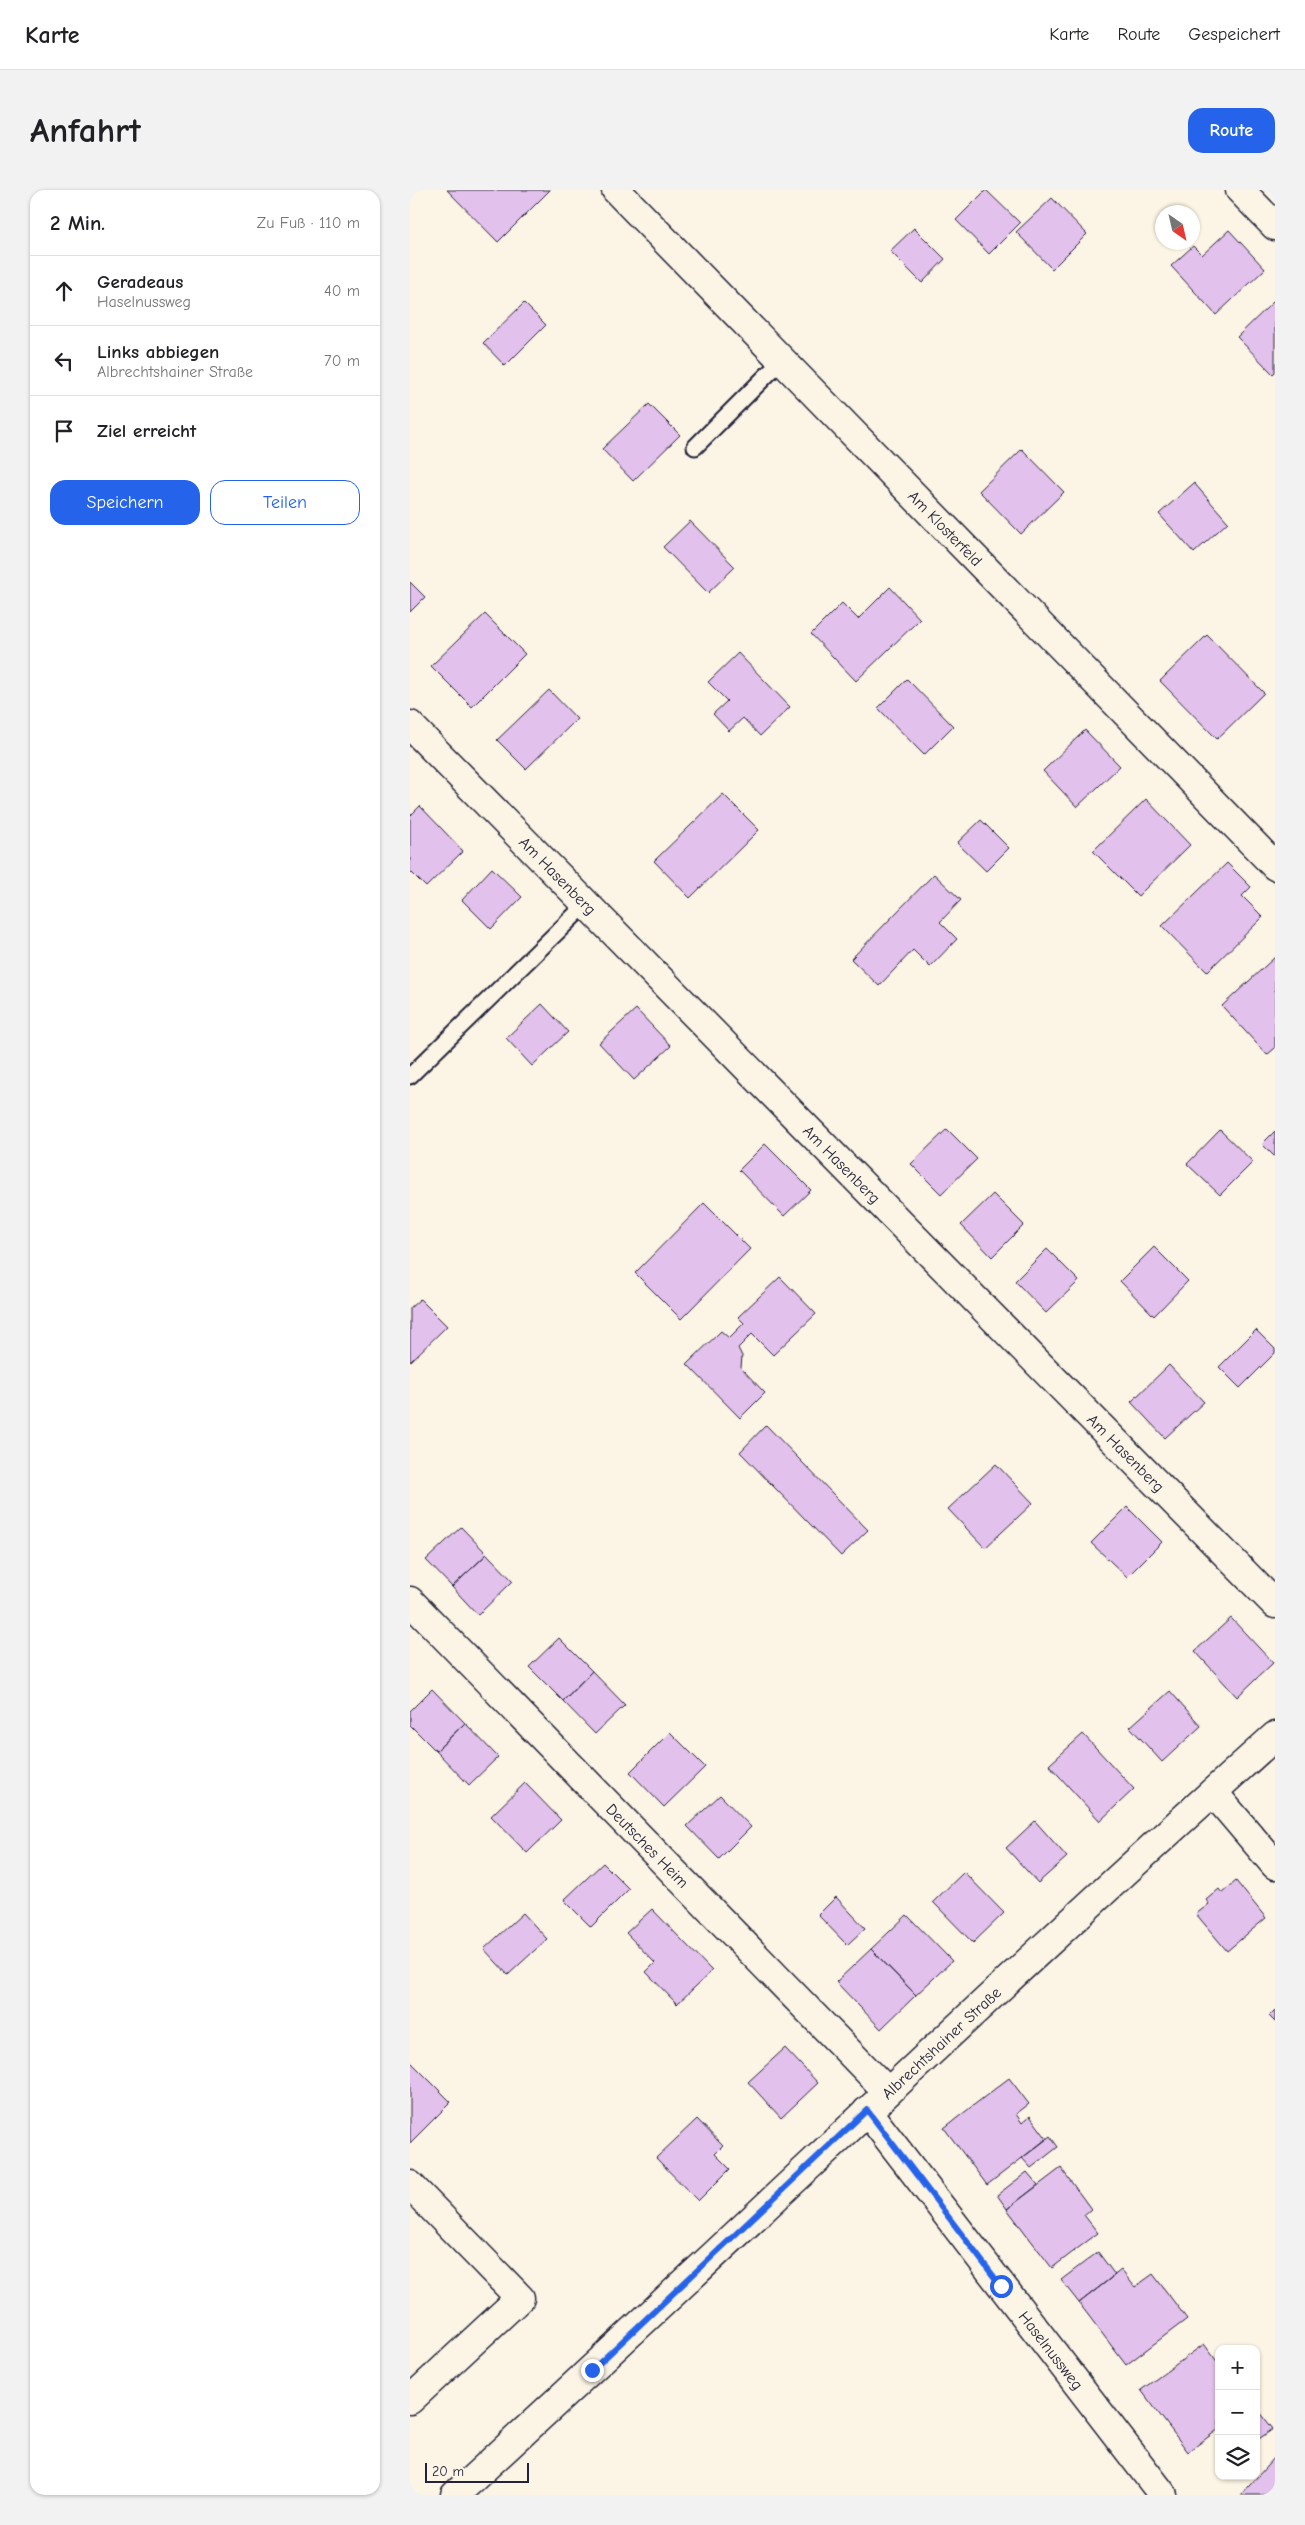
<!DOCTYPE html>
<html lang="de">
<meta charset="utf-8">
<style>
body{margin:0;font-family:"Comic Neue",sans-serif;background:#f2f2f2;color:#202124}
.controls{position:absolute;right:15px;bottom:15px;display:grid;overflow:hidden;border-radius:10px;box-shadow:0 1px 4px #0004}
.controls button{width:45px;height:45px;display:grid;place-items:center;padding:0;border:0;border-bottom:1px solid #e0e0e0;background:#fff;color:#202124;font:25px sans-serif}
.compass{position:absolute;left:745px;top:15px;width:45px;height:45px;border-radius:50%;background:#fff;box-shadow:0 1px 4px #0004;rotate:146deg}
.scale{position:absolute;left:15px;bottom:12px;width:104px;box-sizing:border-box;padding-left:5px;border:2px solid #22223b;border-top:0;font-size:14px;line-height:18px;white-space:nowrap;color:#22223b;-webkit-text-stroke:4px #fcf5e5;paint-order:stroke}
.stop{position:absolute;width:15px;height:15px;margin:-11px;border:4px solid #2563eb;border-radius:50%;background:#fff}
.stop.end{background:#2563eb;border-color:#fff;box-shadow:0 1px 5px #0008}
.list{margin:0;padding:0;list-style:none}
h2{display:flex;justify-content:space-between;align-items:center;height:65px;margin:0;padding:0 20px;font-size:21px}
h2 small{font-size:16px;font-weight:400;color:#757577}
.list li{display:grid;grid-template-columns:32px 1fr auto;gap:15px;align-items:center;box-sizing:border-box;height:70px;padding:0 20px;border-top:1px solid #e0e0e0}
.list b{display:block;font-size:19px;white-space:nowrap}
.list p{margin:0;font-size:16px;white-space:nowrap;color:#757577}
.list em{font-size:16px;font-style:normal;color:#757577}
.actions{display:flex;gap:10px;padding:15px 20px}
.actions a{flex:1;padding:11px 0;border:1px solid #2563eb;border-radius:15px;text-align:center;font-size:18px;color:#2563eb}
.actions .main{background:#2563eb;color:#fff}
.icon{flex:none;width:28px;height:28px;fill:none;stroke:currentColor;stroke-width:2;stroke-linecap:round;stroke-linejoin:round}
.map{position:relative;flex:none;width:865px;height:2305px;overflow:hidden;border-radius:15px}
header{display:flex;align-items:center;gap:30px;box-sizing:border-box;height:70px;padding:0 25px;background:#fff;border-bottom:1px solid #e0e0e0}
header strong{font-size:24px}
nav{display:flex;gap:28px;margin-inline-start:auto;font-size:18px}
.intro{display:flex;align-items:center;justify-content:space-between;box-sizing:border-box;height:120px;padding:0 30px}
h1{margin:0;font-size:35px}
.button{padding:12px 22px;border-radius:15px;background:#2563eb;color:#fff;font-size:18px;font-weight:700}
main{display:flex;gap:30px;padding:0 30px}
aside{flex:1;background:#fff;border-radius:15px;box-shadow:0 1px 4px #0004}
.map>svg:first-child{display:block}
.building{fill:#e3c1ed;stroke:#22223b}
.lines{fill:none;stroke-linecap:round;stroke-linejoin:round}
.service-casing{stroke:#22223b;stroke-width:19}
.minor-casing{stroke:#22223b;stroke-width:31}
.service{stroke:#fcf5e5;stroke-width:15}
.minor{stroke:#fcf5e5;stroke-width:28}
.route{stroke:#2563eb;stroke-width:6}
.labels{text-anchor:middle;stroke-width:4.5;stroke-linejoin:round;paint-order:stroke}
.street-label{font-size:16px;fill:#22223b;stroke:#fcf5e5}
</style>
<header>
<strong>Karte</strong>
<nav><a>Karte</a><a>Route</a><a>Gespeichert</a></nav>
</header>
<div class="intro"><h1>Anfahrt</h1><a class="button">Route</a></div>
<main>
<aside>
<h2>2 Min.<small>Zu Fuß · 110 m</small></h2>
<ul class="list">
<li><svg class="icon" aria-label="ahead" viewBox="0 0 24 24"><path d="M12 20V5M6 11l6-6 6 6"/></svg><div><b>Geradeaus</b><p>Haselnussweg</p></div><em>40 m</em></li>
<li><svg class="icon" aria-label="left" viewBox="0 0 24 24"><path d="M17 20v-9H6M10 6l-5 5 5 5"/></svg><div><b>Links abbiegen</b><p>Albrechtshainer Straße</p></div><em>70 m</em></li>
<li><svg class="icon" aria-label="arrive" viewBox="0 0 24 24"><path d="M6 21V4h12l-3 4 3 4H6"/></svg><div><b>Ziel erreicht</b></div></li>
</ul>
<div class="actions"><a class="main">Speichern</a><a>Teilen</a></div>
</aside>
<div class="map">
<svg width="865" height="2305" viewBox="0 0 865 2305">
<rect width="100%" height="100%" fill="#fcf5e5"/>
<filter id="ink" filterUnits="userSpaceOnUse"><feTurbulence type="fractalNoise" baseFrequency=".02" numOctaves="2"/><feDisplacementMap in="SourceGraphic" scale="10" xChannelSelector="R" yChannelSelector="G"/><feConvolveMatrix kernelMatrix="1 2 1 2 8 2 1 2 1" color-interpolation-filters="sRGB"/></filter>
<g filter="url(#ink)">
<path class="building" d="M37 0H140L88 52Z
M576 0 610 33 579 64 546 30Z
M642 8 677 44 642 79 606 42Z
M504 38 535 69 512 93 480 61Z
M819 40 855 79 806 125 761 76 783 56 792 65Z
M865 110V182L863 184 827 147Z
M114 113 136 135 95 176 73 153Z
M239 214 270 245 223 291 192 259Z
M612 259 654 302 611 344 569 301Z
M784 293 818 332 784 363 749 324Z
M280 331 325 377 298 403 253 357Z
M0 392 15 407 0 422Z
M480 397 510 429 446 491 401 444 432 413 448 429Z
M75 424 115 464 62 517 21 476Z
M797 445 854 503 807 549 750 491Z
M328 463 380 517 350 546 333 528 319 541 303 524 317 511 298 492Z
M497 489 543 536 514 565 468 518Z
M139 500 167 529 116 579 87 550Z
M675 540 710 576 667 617 633 581Z
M313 604 349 640 280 708 244 671Z
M736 609 780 655 728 706 683 661Z
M10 616 53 661 16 697 0 681V626Z
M571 630 599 658 576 681 547 653Z
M817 673 841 697 832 706 853 727 797 782 752 736Z
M82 678 112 707 81 739 52 710Z
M524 684 551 710 530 732 547 749 520 777 503 760 469 796 441 769Z
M865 767V858L857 865 812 816Z
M132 814 158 842 122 876 96 848Z
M226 819 261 856 224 890 189 853Z
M537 939 567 969 531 1004 501 974Z
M810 940 843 972 810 1005 777 974Z
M865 941V967L852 954Z
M355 954 401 1000 374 1026 329 980Z
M583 1004 614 1035 582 1067 551 1035Z
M294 1013 340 1059 271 1129 225 1083Z
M744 1057 778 1091 744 1126 710 1091Z
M637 1059 669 1091 636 1123 605 1091Z
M370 1087 406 1124 363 1165 342 1144 328 1158 332 1166 331 1178 355 1203 330 1228 277 1174 311 1141 319 1148 334 1133 328 1127Z
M10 1109 37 1136 0 1172V1118Z
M846 1140 865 1159V1163L830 1198 809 1177Z
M759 1175 794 1212 755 1248 721 1212Z
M356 1235 458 1340 431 1366 330 1262Z
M586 1274 623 1313 575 1358 538 1319Z
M717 1317 752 1352 717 1387 681 1353Z
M51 1337 77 1364 42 1397 16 1370Z
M77 1364 103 1391 68 1425 42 1397Z
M821 1428 863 1473 827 1507 785 1461Z
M149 1448 182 1481 153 1511 119 1477Z
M182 1481 215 1515 185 1544 153 1511Z
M22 1499 55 1533 26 1561 0 1535V1521Z
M760 1501 791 1536 752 1572 720 1537Z
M55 1533 88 1567 59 1595 26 1561Z
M260 1542 295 1577 254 1617 220 1582Z
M673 1544 724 1599 690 1631 639 1575Z
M115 1593 151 1630 117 1663 81 1626Z
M310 1605 341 1637 309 1669 277 1636Z
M625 1631 657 1667 628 1693 596 1658Z
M193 1673 219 1699 181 1737 154 1710Z
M554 1682 594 1723 563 1753 523 1712Z
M826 1691 856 1728 817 1761 786 1724 799 1714 796 1710 809 1699 812 1703Z
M426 1707 455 1738 437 1755 408 1725Z
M242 1719 302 1781 267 1814 236 1782 245 1773 216 1743Z
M113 1723 137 1749 98 1785 74 1759Z
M497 1725 542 1771 506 1805 461 1759Z
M461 1759 506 1805 471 1839 426 1792Z
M865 1820V1832L859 1826Z
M375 1858 408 1893 371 1928 338 1892Z
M0 1871 41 1912 0 1953Z
M599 1888 619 1914 606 1924 612 1933 620 1926 637 1949 577 1995 534 1938Z
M287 1929 313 1956 305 1964 320 1979 288 2011 246 1968Z
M640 1946 648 1957 621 1978 612 1968Z
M651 1978 681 2019 674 2025 688 2043 642 2078 597 2019Z
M617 1982 628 1995 597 2019 587 2005Z
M688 2062 705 2085 669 2113 651 2090Z
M711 2080 725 2097 743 2084 777 2129 716 2175 669 2113Z
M794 2154 809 2174V2239L778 2262 731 2200Z
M846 2217 863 2239 846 2251Z
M865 2267V2305H831Z"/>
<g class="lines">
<defs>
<path id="service" d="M285 257 372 170
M0 886 176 714"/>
<g id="minor">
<path id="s1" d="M206 0 865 676"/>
<path d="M830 0 865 36"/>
<path id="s2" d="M0 535 865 1414"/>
<path id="s3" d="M0 1411 477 1901"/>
<path d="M803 1602 865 1675"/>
<path id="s4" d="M457 1921 753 2305"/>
<path d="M0 1995 110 2108 0 2210"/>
<path id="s5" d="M45 2305C320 2054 587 1795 865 1546"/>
</g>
</defs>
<use href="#service" class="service-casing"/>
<use href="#minor" class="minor-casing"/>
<use href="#service" class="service"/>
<use href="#minor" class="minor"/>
</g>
</g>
<g class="lines" filter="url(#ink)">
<path class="route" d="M182 2180 457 1920 591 2096"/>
</g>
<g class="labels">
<g class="street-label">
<text dy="6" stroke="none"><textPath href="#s1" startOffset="472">Am Klosterfeld</textPath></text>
<text dy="6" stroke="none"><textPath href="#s2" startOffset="211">Am Hasenberg</textPath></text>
<text dy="6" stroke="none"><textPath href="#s2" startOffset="616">Am Hasenberg</textPath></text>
<text dy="6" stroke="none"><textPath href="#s2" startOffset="1021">Am Hasenberg</textPath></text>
<text dy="6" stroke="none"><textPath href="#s3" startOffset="341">Deutsches Heim</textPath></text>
<text dy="6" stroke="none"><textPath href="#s5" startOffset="664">Albrechtshainer Straße</textPath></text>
<text dy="6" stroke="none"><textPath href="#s4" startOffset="302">Haselnussweg</textPath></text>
</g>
</g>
</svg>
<div class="controls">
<button>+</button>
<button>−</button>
<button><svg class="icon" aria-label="layers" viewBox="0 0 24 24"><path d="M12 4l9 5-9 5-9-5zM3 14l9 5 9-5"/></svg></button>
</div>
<svg class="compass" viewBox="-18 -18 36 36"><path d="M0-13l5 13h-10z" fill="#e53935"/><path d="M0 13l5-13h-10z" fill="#757577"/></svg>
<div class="scale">20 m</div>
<div class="stop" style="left:591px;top:2096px"></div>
<div class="stop end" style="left:182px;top:2180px"></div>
</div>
</main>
